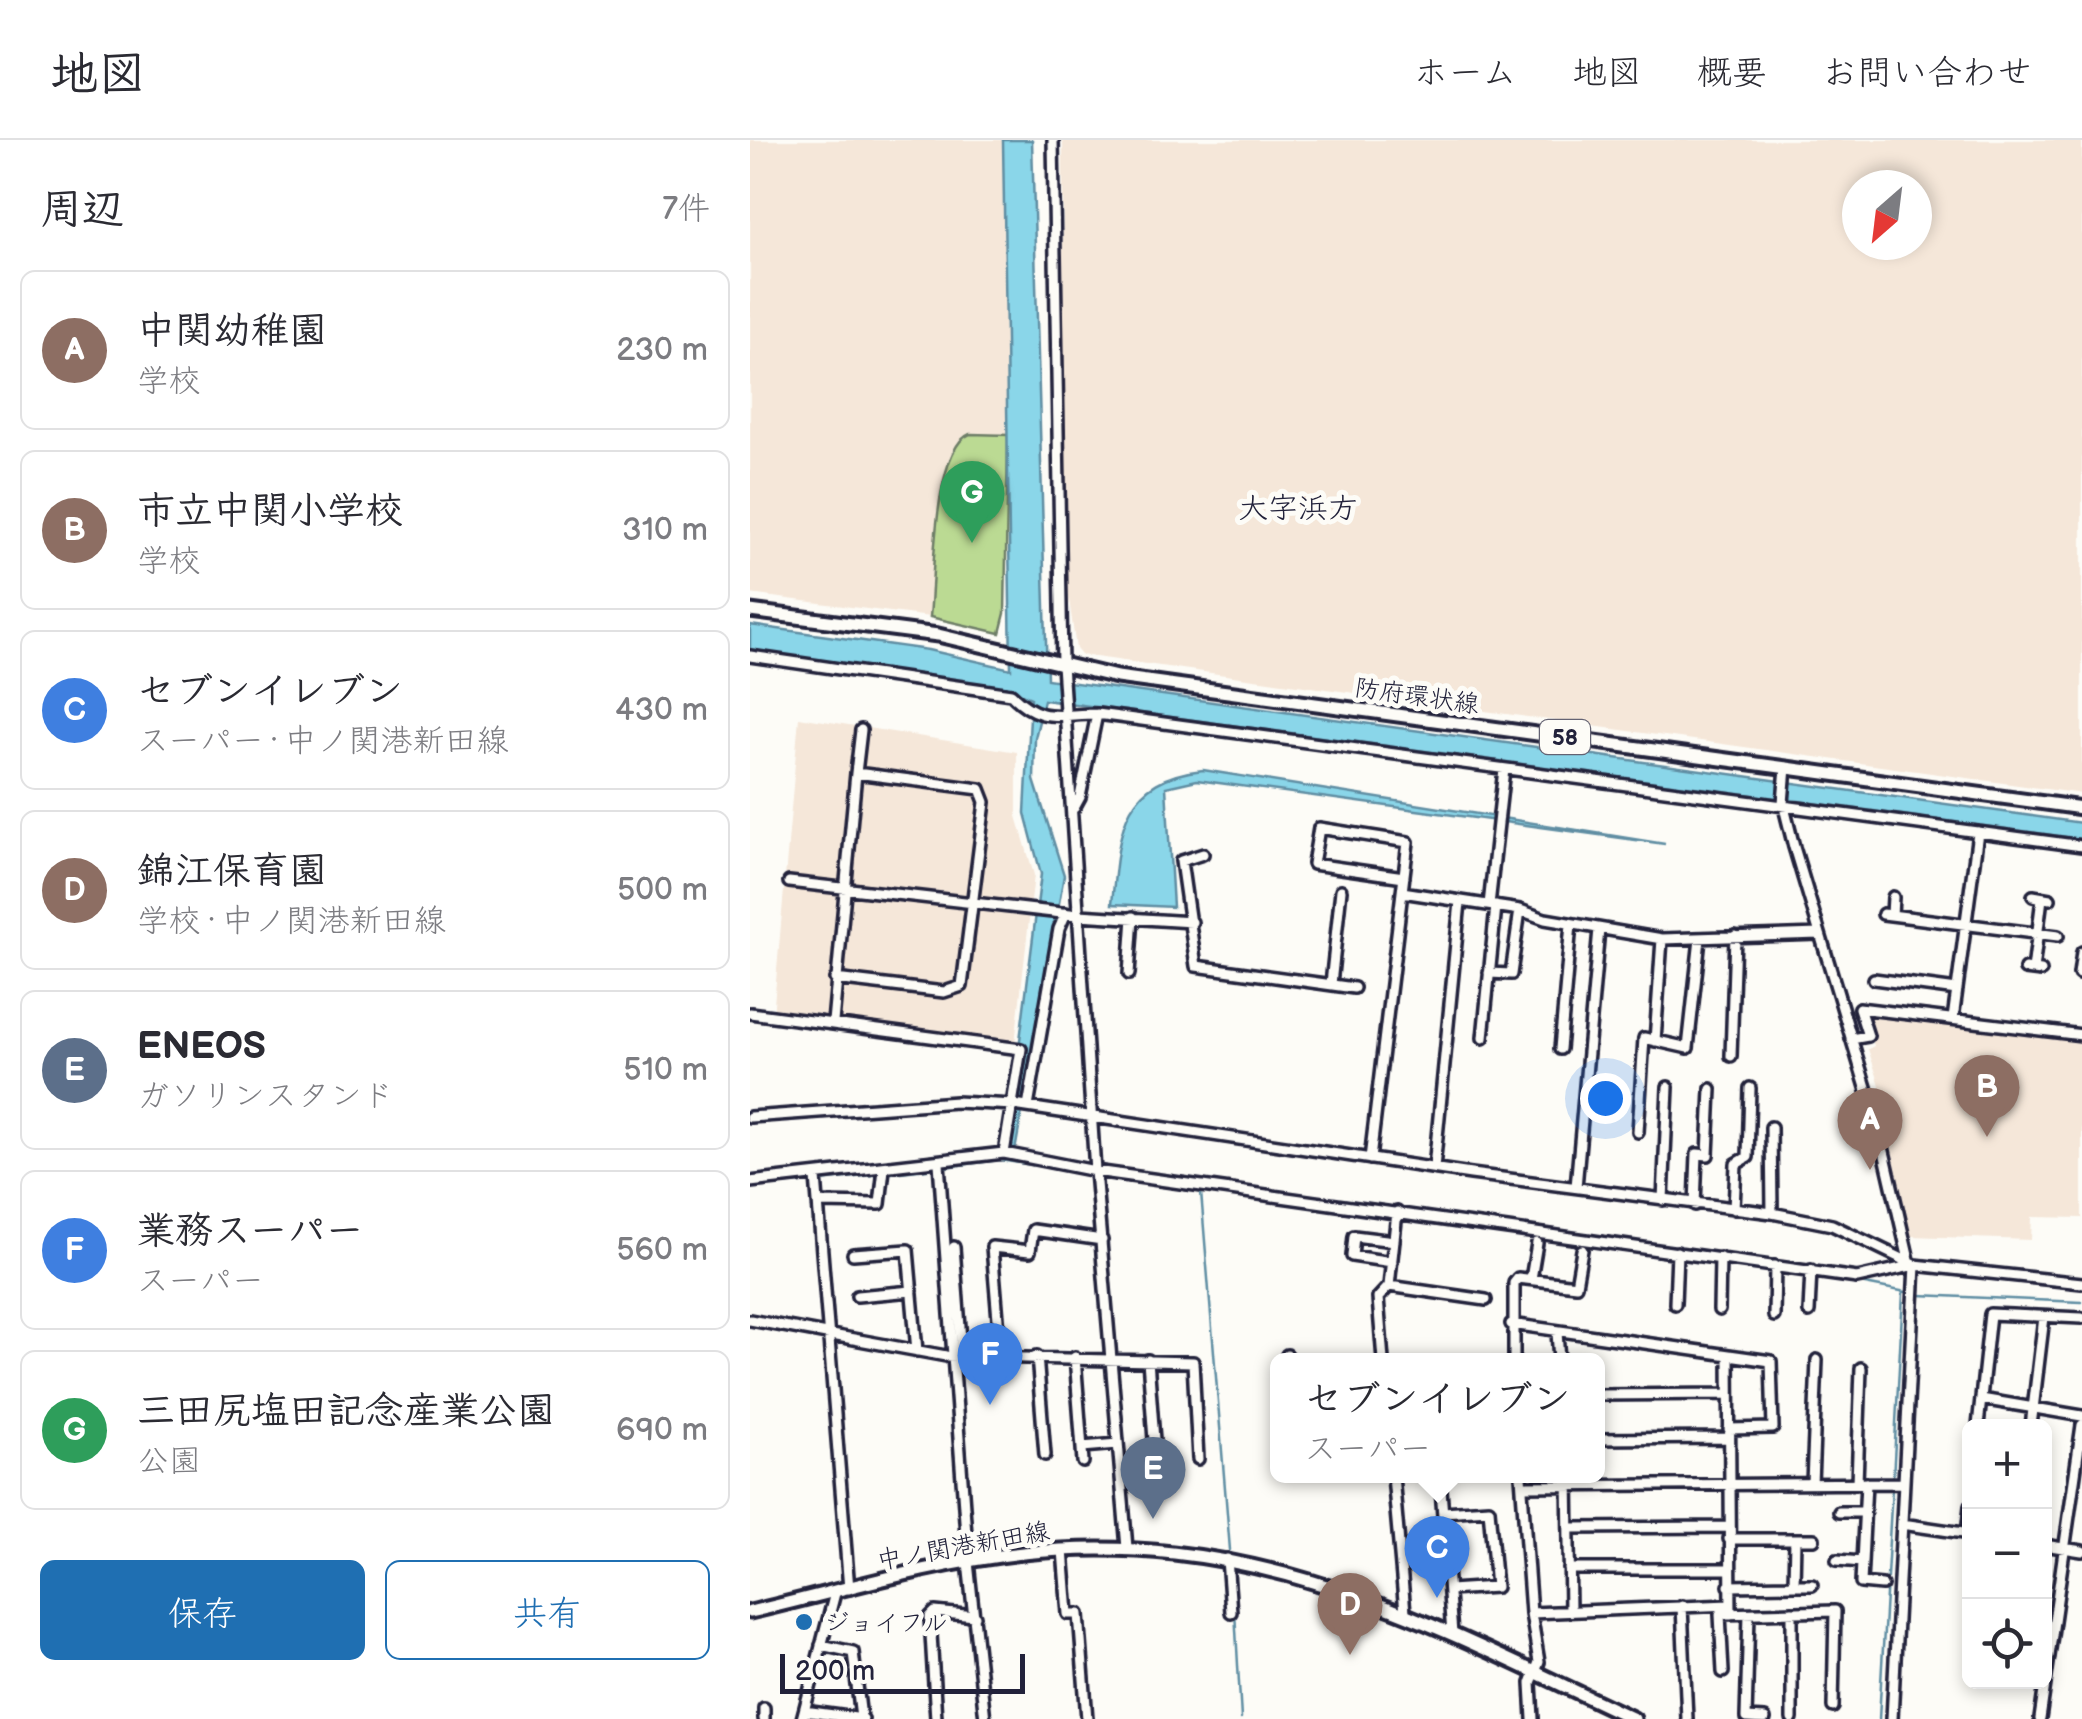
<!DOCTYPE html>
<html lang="ja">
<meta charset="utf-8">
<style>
body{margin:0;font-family:"Balsamiq Sans","Klee One",sans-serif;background:#f7f7f7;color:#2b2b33}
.controls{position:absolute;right:30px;bottom:30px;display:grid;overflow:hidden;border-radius:15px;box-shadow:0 5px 15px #0003}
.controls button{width:90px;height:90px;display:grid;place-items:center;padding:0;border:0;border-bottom:2px solid #e1e1e2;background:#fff;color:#2b2b33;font:50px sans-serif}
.compass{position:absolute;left:1092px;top:30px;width:90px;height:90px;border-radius:50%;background:#fff;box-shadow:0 5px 15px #0003;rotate:208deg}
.scale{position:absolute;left:30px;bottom:25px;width:245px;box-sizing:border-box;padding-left:10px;border:5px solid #22223b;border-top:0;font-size:28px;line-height:35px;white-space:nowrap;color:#22223b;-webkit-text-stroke:8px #fdfcf7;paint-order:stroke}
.you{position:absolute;left:855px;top:958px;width:35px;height:35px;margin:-25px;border:8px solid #fff;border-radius:50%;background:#1a73e8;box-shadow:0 0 0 15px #1a73e833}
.badge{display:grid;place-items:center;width:65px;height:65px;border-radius:50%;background:#1f6fb2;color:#fff;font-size:32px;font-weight:700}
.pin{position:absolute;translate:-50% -82px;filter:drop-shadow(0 2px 5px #0008)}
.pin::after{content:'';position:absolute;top:52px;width:35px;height:30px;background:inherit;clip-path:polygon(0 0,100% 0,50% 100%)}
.popup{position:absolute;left:520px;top:1213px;width:335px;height:130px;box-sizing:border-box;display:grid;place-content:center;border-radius:15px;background:#fff;filter:drop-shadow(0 2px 8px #0005);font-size:32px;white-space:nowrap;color:#7c7c81}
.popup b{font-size:38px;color:#2b2b33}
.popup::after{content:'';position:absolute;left:50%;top:100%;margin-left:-20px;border:20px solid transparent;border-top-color:#fff}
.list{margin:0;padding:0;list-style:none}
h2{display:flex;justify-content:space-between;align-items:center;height:130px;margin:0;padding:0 40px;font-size:42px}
h2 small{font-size:32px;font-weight:400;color:#7c7c81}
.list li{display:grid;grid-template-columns:65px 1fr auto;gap:30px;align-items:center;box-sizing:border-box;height:160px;margin:0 20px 20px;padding:0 20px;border:2px solid #e1e1e2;border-radius:15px}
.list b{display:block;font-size:38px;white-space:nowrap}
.list p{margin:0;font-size:32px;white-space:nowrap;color:#7c7c81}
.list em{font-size:32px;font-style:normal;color:#7c7c81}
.actions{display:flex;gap:20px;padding:30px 40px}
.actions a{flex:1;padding:22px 0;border:2px solid #1f6fb2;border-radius:15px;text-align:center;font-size:35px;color:#1f6fb2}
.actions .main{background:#1f6fb2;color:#fff}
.icon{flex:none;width:55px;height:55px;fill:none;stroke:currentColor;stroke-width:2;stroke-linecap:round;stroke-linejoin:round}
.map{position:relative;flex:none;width:1332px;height:1579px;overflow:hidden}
header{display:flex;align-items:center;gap:60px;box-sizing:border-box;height:140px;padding:0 50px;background:#fff;border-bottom:2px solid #e1e1e2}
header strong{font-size:48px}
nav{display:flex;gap:55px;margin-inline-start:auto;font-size:35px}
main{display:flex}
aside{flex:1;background:#fff}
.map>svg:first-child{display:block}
.built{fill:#f5e7d9;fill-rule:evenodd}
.green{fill:#bbda93;stroke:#6e7e67;stroke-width:2.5}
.water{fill:#8ad6e9;stroke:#608ea3;stroke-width:2.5}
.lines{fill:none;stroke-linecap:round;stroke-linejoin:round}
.stream{stroke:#608ea3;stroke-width:2.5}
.minor-casing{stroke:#22223b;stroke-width:16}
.major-casing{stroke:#22223b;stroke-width:19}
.minor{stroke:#fdfcf7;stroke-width:9}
.major{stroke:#fdfcf7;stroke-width:11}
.poi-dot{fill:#1f6fb2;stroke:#fdfcf7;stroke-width:4}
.labels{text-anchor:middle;stroke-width:10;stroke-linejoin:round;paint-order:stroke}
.shield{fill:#fdfcf7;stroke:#646373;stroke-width:2.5}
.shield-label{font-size:22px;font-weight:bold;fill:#22223b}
.street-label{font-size:25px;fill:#22223b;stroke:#fdfcf7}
.poi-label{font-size:25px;fill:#22223b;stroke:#fdfcf7;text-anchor:start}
.quarter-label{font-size:30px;fill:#22223b;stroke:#fdfcf7}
</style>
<header>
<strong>地図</strong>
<nav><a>ホーム</a><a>地図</a><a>概要</a><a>お問い合わせ</a></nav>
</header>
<main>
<aside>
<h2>周辺<small>7件</small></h2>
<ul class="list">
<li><span class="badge" style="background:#8d6e63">A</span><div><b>中関幼稚園</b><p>学校</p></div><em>230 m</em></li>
<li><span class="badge" style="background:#8d6e63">B</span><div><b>市立中関小学校</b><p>学校</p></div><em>310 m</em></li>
<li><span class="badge" style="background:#3f7fe0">C</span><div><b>セブンイレブン</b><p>スーパー · 中ノ関港新田線</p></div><em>430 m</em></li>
<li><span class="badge" style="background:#8d6e63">D</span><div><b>錦江保育園</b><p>学校 · 中ノ関港新田線</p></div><em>500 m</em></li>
<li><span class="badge" style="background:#5c6f8a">E</span><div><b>ENEOS</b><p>ガソリンスタンド</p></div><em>510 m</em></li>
<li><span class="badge" style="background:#3f7fe0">F</span><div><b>業務スーパー</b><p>スーパー</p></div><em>560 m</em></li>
<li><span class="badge" style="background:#2e9e5b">G</span><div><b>三田尻塩田記念産業公園</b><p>公園</p></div><em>690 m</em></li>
</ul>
<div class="actions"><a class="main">保存</a><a>共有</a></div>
</aside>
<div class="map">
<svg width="1332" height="1579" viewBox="0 0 1332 1579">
<rect width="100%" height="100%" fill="#fdfcf7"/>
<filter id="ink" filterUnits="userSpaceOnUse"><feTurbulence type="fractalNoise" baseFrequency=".01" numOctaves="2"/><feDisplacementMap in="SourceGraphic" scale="20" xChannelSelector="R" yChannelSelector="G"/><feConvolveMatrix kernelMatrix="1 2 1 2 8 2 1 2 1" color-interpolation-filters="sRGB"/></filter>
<g filter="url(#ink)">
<path class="built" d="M0 0H253L258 295 214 296 194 334 180 477 0 454Z
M313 0H1332V654L331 515 326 509 313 416ZM1107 45H1167V105H1107Z
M49 577 267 612V676L284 735 265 904 23 876Z
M1114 874 1332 901V1078L1282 1077 1281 1100 1160 1096 1139 1007 1144 987 1118 909 1124 906Z"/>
<path class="green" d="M220 294 258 295 255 473 250 493 180 477C184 440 183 308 220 294Z"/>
<path class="water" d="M253 0H282L297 539 1332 683V699L294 560 285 598 284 640 314 735 265 1011H256L291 734 275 673 281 558 253 546 249 549 0 514V485L178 510 261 529Z
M453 630 915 704 447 640 416 647 423 767 362 764C369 694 369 639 453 630Z"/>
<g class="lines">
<path class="stream" d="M194 1027 250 1020 320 1031
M70 1041 186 1028
M0 1047 62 1042
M442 1049 473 1053
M451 1052 480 1410
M1105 1142 1161 1153
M1169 1155 1332 1162
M1143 1339 1153 1153
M485 1471 491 1579
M1129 1579 1142 1347"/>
<defs>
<path id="minor" d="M303 0 312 524 345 1031 377 1408
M0 516 261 554C291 584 307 574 347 574L1332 706
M1036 627 1033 663 1044 707 1130 994 1159 1120
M106 633 111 590
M324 668 330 657 347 574
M453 714 431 721 446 826 604 848
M39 742 329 775 442 782
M652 752 770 770 795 779 912 799 1069 794
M1283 756 1300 759
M739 765 754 629
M1133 774 1308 796
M1142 775 1143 757
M1275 829 1291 831
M1283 830 1292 758
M739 833 761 834 770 770
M379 834 383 777
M1329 834 1332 812
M1124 839 1207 850
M581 844 591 750
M0 873 271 909 254 1013
M1203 879 1228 692
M83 882 106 633 230 649 235 662 212 846 194 852 85 839
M733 898 746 766
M1101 899 1118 896 1109 868 1332 895
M905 901 912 799
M810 909 821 784
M981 916 985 796
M278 967 309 789 316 773
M0 977 206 962 264 965 721 1034 1022 1073 1082 1085 1165 1125 1332 1143
M1021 987 1022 1073
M888 992 894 898 938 908 950 799
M620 1019 652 752 658 702 569 688 563 724 654 737
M189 1023 218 1422 235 1579
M684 1028 710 762
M66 1037 99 1449
M0 1042 254 1013 345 1031 1107 1138 1165 1125
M826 1047 849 789
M913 1060 918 947
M69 1063 130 1064 134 1029
M945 1065 947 1014 958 1015 961 949
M984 1069 986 1024 998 1017 1000 948
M204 1107 212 1214
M103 1114 158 1110 167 1211
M642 1122 602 1116 604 1096 644 1101
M781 1139 787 1103
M639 1146 736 1160
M107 1156 162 1151
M925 1164 927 1112
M969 1170 970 1118
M1059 1172 1061 1130
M1024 1176 1025 1126
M0 1180 196 1216 443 1222 448 1319
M761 1184 979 1215 981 1474
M807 1192 809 1220
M251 1215 242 1107 280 1111 283 1090 352 1100
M537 1215V1220
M287 1216 295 1315
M325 1217 333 1322
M398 1220 407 1340
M633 1220 628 1158 639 1146 647 1072
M764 1220V1143L768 1138 826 1145 832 1110
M847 1255 979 1254
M1231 1259 1332 1276
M1228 1286 1240 1174 1332 1178
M1281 1286 1294 1177
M979 1289 1023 1288 1021 1221 979 1215
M847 1299 979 1298
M332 1307 368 1304
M643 1336 655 1472
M690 1336 702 1494
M771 1336 781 1473 789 1522 781 1543 783 1579
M818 1336 820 1470
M1062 1343 1067 1220
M1107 1343 1111 1228
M1116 1343 1111 1443 1132 1445
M772 1346 1154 1343
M693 1372 739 1369 746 1447 699 1450
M1089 1372H1114
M1152 1384 1220 1394
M819 1388 979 1387
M1217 1394 1220 1366
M1045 1399H1064
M1294 1405 1332 1411
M313 1410 318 1474H329L337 1579
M477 1419 481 1472
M1087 1420 1112 1422
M819 1429H979
M1044 1445H1062
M979 1446 1044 1445 1045 1399H979
M932 1466 937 1579
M1042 1472V1579
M781 1473 980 1465
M999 1474 996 1578 1015 1579
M71 1505 103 1512 111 1578
M973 1532 970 1474 1085 1471 1083 1567
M14 1568V1579
M54 1571 113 1579
M52 1579 85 1453
M186 1579 180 1477 185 1472 225 1476
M1142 1579 1165 1125
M1290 1579 1332 1285"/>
<path id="major" d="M0 471 188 495 367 537 1332 668
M0 1472C90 1451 181 1423 273 1413 509 1388 679 1483 884 1579"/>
</defs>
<use href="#minor" class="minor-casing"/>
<use href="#major" class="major-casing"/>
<use href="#minor" class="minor"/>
<use href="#major" class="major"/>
</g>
</g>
<circle class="poi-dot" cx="54" cy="1482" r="10"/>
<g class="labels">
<rect class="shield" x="790" y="580" width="50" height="34" rx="8"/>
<g class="shield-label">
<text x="815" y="605">58</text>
</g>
<g class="street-label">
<text transform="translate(667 555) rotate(8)" y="9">防府環状線</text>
<text transform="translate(213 1405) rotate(-10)" y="9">中ノ関港新田線</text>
</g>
<g class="poi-label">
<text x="74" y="1491">ジョイフル</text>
</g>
<g class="quarter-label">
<text x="548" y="378">大字浜方</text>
</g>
</g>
</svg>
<div class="controls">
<button>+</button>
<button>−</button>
<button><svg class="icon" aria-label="locate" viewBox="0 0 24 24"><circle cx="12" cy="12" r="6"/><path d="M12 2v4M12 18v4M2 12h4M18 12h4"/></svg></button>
</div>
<svg class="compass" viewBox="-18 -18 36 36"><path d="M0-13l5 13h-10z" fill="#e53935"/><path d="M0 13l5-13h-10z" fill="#7c7c81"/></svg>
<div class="scale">200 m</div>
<div class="you"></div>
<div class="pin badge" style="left:1120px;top:1030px;background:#8d6e63">A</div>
<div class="pin badge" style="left:1237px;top:997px;background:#8d6e63">B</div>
<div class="pin badge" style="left:687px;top:1458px;background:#3f7fe0">C</div>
<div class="popup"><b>セブンイレブン</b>スーパー</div>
<div class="pin badge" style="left:600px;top:1515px;background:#8d6e63">D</div>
<div class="pin badge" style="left:403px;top:1379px;background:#5c6f8a">E</div>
<div class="pin badge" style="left:240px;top:1265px;background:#3f7fe0">F</div>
<div class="pin badge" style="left:222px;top:403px;background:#2e9e5b">G</div>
</div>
</main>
